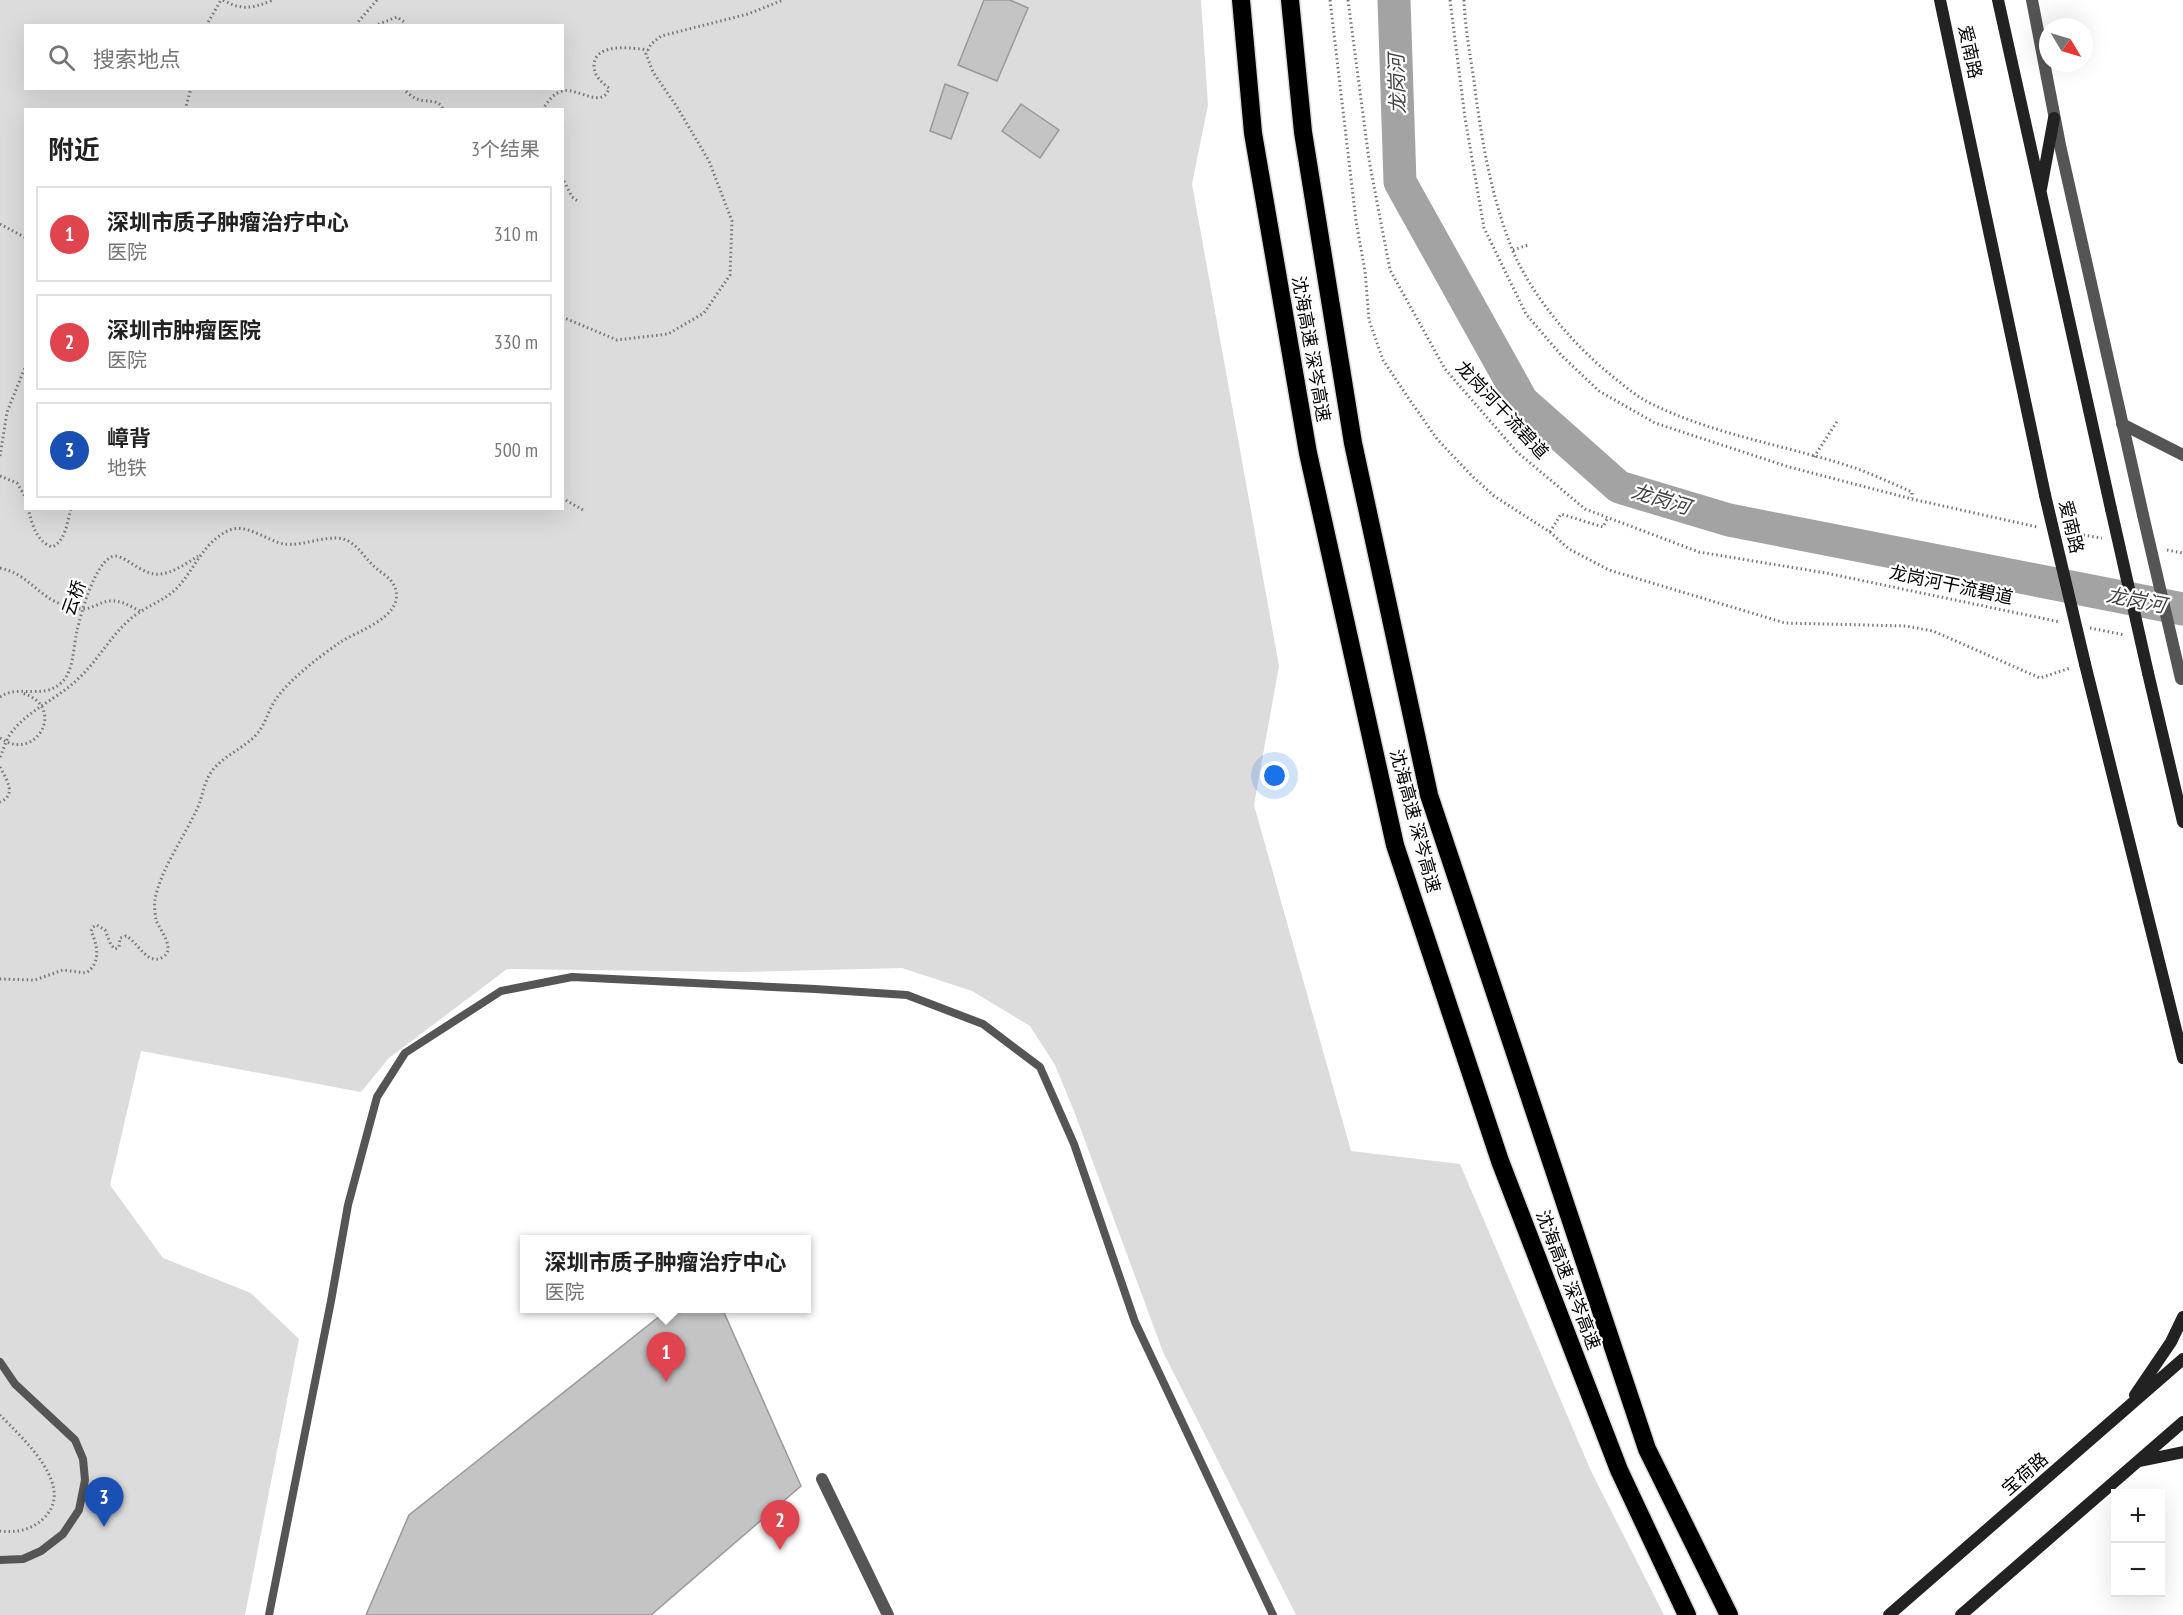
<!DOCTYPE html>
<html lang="zh">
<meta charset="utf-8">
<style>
body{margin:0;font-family:"PT Sans Narrow","Noto Sans SC",sans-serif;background:#f6f6f6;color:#222}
.controls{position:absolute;right:18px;bottom:18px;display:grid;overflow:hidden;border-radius:0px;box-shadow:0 6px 24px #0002}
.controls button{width:54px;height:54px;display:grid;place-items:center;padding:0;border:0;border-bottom:2px solid #e0e0e0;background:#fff;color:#222;font:30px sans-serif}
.compass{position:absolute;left:2039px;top:18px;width:54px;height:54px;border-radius:50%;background:#fff;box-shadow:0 6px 24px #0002;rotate:128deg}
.you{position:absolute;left:1275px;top:776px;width:21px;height:21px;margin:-15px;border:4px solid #fff;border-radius:50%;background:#1a73e8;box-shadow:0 0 0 9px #1a73e833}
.badge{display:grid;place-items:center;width:39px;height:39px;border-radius:50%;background:#7c3aed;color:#fff;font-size:20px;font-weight:700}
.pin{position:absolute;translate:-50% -50px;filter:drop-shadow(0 2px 3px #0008)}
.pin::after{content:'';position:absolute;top:32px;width:21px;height:18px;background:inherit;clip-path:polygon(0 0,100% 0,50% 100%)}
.popup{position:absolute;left:520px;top:1235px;width:291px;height:78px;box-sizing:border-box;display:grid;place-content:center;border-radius:0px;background:#fff;filter:drop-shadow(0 2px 4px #0005);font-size:20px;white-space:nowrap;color:#767676}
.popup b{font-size:22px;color:#222}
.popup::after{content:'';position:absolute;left:50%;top:100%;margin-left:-12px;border:12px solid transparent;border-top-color:#fff}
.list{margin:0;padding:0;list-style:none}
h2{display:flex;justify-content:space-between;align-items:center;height:78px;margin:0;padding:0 24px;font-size:26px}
h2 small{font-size:20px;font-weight:400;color:#767676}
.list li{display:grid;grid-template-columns:39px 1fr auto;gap:18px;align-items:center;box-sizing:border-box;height:96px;margin:0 12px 12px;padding:0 12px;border:2px solid #e0e0e0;border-radius:0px}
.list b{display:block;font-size:22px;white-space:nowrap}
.list p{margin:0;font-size:20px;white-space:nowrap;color:#767676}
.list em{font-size:20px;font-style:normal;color:#767676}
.icon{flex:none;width:33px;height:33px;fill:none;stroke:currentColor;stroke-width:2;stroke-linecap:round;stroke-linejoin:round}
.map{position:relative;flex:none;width:2183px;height:1615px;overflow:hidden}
.search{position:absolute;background:#fff;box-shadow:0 6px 24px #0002;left:24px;top:24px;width:540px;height:66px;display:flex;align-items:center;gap:15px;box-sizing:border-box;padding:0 21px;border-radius:0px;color:#767676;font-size:22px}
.panel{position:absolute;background:#fff;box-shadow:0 6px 24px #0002;left:24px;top:108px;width:540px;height:402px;border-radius:0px}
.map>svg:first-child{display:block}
.green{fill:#dcdcdc;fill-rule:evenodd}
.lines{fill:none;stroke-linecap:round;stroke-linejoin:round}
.river{stroke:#a3a3a3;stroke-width:33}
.building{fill:#c4c4c4;stroke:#999;stroke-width:1.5}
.motorway-casing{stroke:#dbdbdb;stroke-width:21}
.path{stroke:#777;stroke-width:3;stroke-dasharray:1.5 3;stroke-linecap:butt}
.service{stroke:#555;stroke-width:8}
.minor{stroke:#555;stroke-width:12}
.tertiary{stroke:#555;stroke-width:12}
.secondary{stroke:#222;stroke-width:12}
.motorway{stroke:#000;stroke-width:18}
.path-bridge{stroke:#777;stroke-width:3;stroke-dasharray:1.5 3;stroke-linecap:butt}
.tertiary-bridge{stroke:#555;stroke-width:12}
.secondary-bridge{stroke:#222;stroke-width:12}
.labels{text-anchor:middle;stroke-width:4.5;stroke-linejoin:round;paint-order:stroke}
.street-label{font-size:18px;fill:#000;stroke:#fff}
.water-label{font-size:20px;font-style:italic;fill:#444;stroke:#fff}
</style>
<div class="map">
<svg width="2183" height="1615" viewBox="0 0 2183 1615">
<rect width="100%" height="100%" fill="#fff"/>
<path class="green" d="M0 0H1201L1208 105 1192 184 1279 666 1254 805 1351 1151 1460 1164 1591 1471 1664 1615H1296L1163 1352 1074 1111 1055 1065 1030 1026 972 991 902 968 744 972 507 969 389 1058 361 1092 141 1051 110 1185 163 1258 251 1293 299 1339 245 1615H0ZM26 26H562V88H26ZM26 110H562V508H26Z"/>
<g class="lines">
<path class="river" d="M1394 0 1400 182 1522 401 1619 487 1729 520 2183 609"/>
</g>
<path class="building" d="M984 0H1010L1028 8 997 81 958 65Z
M945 84 968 93 951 139 930 131Z
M1021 104 1059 130 1040 158 1002 131Z
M670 1308H722L801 1486 651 1615H366L409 1515Z"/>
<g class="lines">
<defs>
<path id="motorway" d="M1241 0 1253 133 1308 453 1395 845 1500 1161 1619 1470 1687 1615
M1290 0 1303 132 1353 443 1429 795 1647 1449 1729 1615"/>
</defs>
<use href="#motorway" class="motorway-casing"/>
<path class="path" d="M223 0C242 11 253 8 273 0
M1330 0 1356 221 1365 271 1369 320 1383 360 1407 396 1437 439 1472 476 1494 496 1550 532 1569 549 1609 570 1785 623 1906 626 1933 631 2040 678 2070 668
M1348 0 1369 160 1390 270 1445 369 1517 452 1585 509 1699 552 1826 573 2060 622
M1450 0 1465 118 1484 228 1526 314 1561 355 1599 391 1655 423 1789 467 1912 499 2037 527
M1464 0C1465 27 1470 54 1474 81 1481 138 1491 196 1512 249 1531 294 1569 340 1606 371 1621 383 1636 397 1654 405 1718 436 1790 446 1858 469 1876 476 1894 484 1912 492V498
M206 26 221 0
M358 26V22L377 0
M374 26 397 17 404 22V26
M403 88C406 92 411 96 415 98 426 104 439 97 443 110
M185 110 191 88
M542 110C548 102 553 93 563 91 577 87 603 110 609 88 601 82 594 76 594 65 595 42 634 48 648 50
M562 177 572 197 579 202
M0 224 26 238
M1513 250 1528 245
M562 317 617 340 668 334 704 313 730 275 732 221 709 161 677 107 653 72 646 54 651 44 661 36 748 14 783 0
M0 456 7 412 26 365
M1814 457 1838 420
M0 476 17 483 26 498
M562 498 583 510
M28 508C32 524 36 541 52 547 66 541 67 522 71 508
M1550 532 1561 514 1603 527 1608 517
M2070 533 2102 538
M2167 550 2183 553
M0 568C29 574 39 598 64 605 73 608 83 611 92 607 98 605 104 601 110 601 121 600 130 606 140 611
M2090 628 2125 635
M0 757C4 749 5 741 11 733 29 709 58 699 79 678 97 661 109 639 127 622 142 607 164 602 178 587 196 567 204 541 230 530 247 523 267 541 284 544 304 547 334 531 350 542 361 549 366 560 376 568 383 574 394 580 396 591 402 618 355 632 339 643 319 657 290 679 276 699 268 710 266 724 256 735 243 749 224 755 212 771 203 783 203 797 197 809 184 837 161 869 155 899 154 905 155 914 156 920 160 930 176 949 163 957 148 967 137 941 126 936L120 938 119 947 115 949 111 945 105 930 97 925 93 927 91 931C98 946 101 963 86 973L63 970 35 980 0 979
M0 767C7 780 17 795 0 802
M0 1415C22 1438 78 1487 43 1519 31 1530 16 1533 0 1531"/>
<path class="service" d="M0 1362 15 1384 75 1440 83 1459 85 1480 79 1510 63 1534 41 1551 23 1559 0 1560
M269 1615 331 1301 348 1205 377 1097 405 1053 501 991 572 977 815 989 907 995 983 1024 1040 1067 1074 1144 1135 1322 1273 1615"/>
<path class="minor" d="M2122 424 2183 455
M822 1479 888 1615"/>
<path class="tertiary" d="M2032 0 2060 145 2143 515"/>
<path class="secondary" d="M1940 0 2045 495
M1998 0 2111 509
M2041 189 2054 118
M2085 664 2183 1058
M2148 673 2183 822
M2135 1395 2171 1342 2183 1317
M2140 1461 2183 1452
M1889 1615 2183 1359
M1961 1615 2183 1422"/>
<use href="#motorway" class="motorway"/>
<path class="path-bridge" d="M0 697C18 684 43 700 61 683 74 672 73 647 77 631 81 613 94 566 111 557 123 551 141 577 161 574 175 572 187 563 198 556
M0 738C36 764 68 706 22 693"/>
<path class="tertiary-bridge" d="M2143 515 2181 679"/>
<path class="secondary-bridge" d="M2045 495 2085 664
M2111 509 2148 673"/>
</g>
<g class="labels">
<g class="street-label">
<text transform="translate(1970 52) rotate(78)" y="6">爱南路</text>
<text transform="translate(1311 349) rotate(80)" y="6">沈海高速 深岑高速</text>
<text transform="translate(1502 410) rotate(47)" y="6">龙岗河干流碧道</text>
<text transform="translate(2071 527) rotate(77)" y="6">爱南路</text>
<text transform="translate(1951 585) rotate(12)" y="6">龙岗河干流碧道</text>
<text transform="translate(74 598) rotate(-70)" y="6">云桥</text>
<text transform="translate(1415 821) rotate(75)" y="6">沈海高速 深岑高速</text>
<text transform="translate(1568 1280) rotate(69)" y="6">沈海高速 深岑高速</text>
<text transform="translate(2025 1474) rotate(-41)" y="6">宝荷路</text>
</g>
<g class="water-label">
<text transform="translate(1397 84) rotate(-92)" y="7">龙岗河</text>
<text transform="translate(1661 499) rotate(17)" y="7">龙岗河</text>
<text transform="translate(2136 600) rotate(11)" y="7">龙岗河</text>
</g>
</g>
</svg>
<div class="controls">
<button>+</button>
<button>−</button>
</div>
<svg class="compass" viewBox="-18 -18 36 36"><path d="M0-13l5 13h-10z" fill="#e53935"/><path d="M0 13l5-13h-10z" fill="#767676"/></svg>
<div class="you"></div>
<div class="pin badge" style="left:666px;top:1382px;background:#e0444e">1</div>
<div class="popup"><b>深圳市质子肿瘤治疗中心</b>医院</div>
<div class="pin badge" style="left:780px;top:1550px;background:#e0444e">2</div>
<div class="pin badge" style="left:104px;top:1527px;background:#1a4fb4">3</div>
<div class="search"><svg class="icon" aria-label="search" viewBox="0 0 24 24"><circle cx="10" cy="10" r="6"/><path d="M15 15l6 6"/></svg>搜索地点</div>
<section class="panel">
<h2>附近<small>3个结果</small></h2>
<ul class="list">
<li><span class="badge" style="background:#e0444e">1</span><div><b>深圳市质子肿瘤治疗中心</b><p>医院</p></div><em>310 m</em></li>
<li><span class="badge" style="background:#e0444e">2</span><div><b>深圳市肿瘤医院</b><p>医院</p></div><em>330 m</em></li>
<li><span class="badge" style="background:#1a4fb4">3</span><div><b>嶂背</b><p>地铁</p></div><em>500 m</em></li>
</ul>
</section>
</div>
